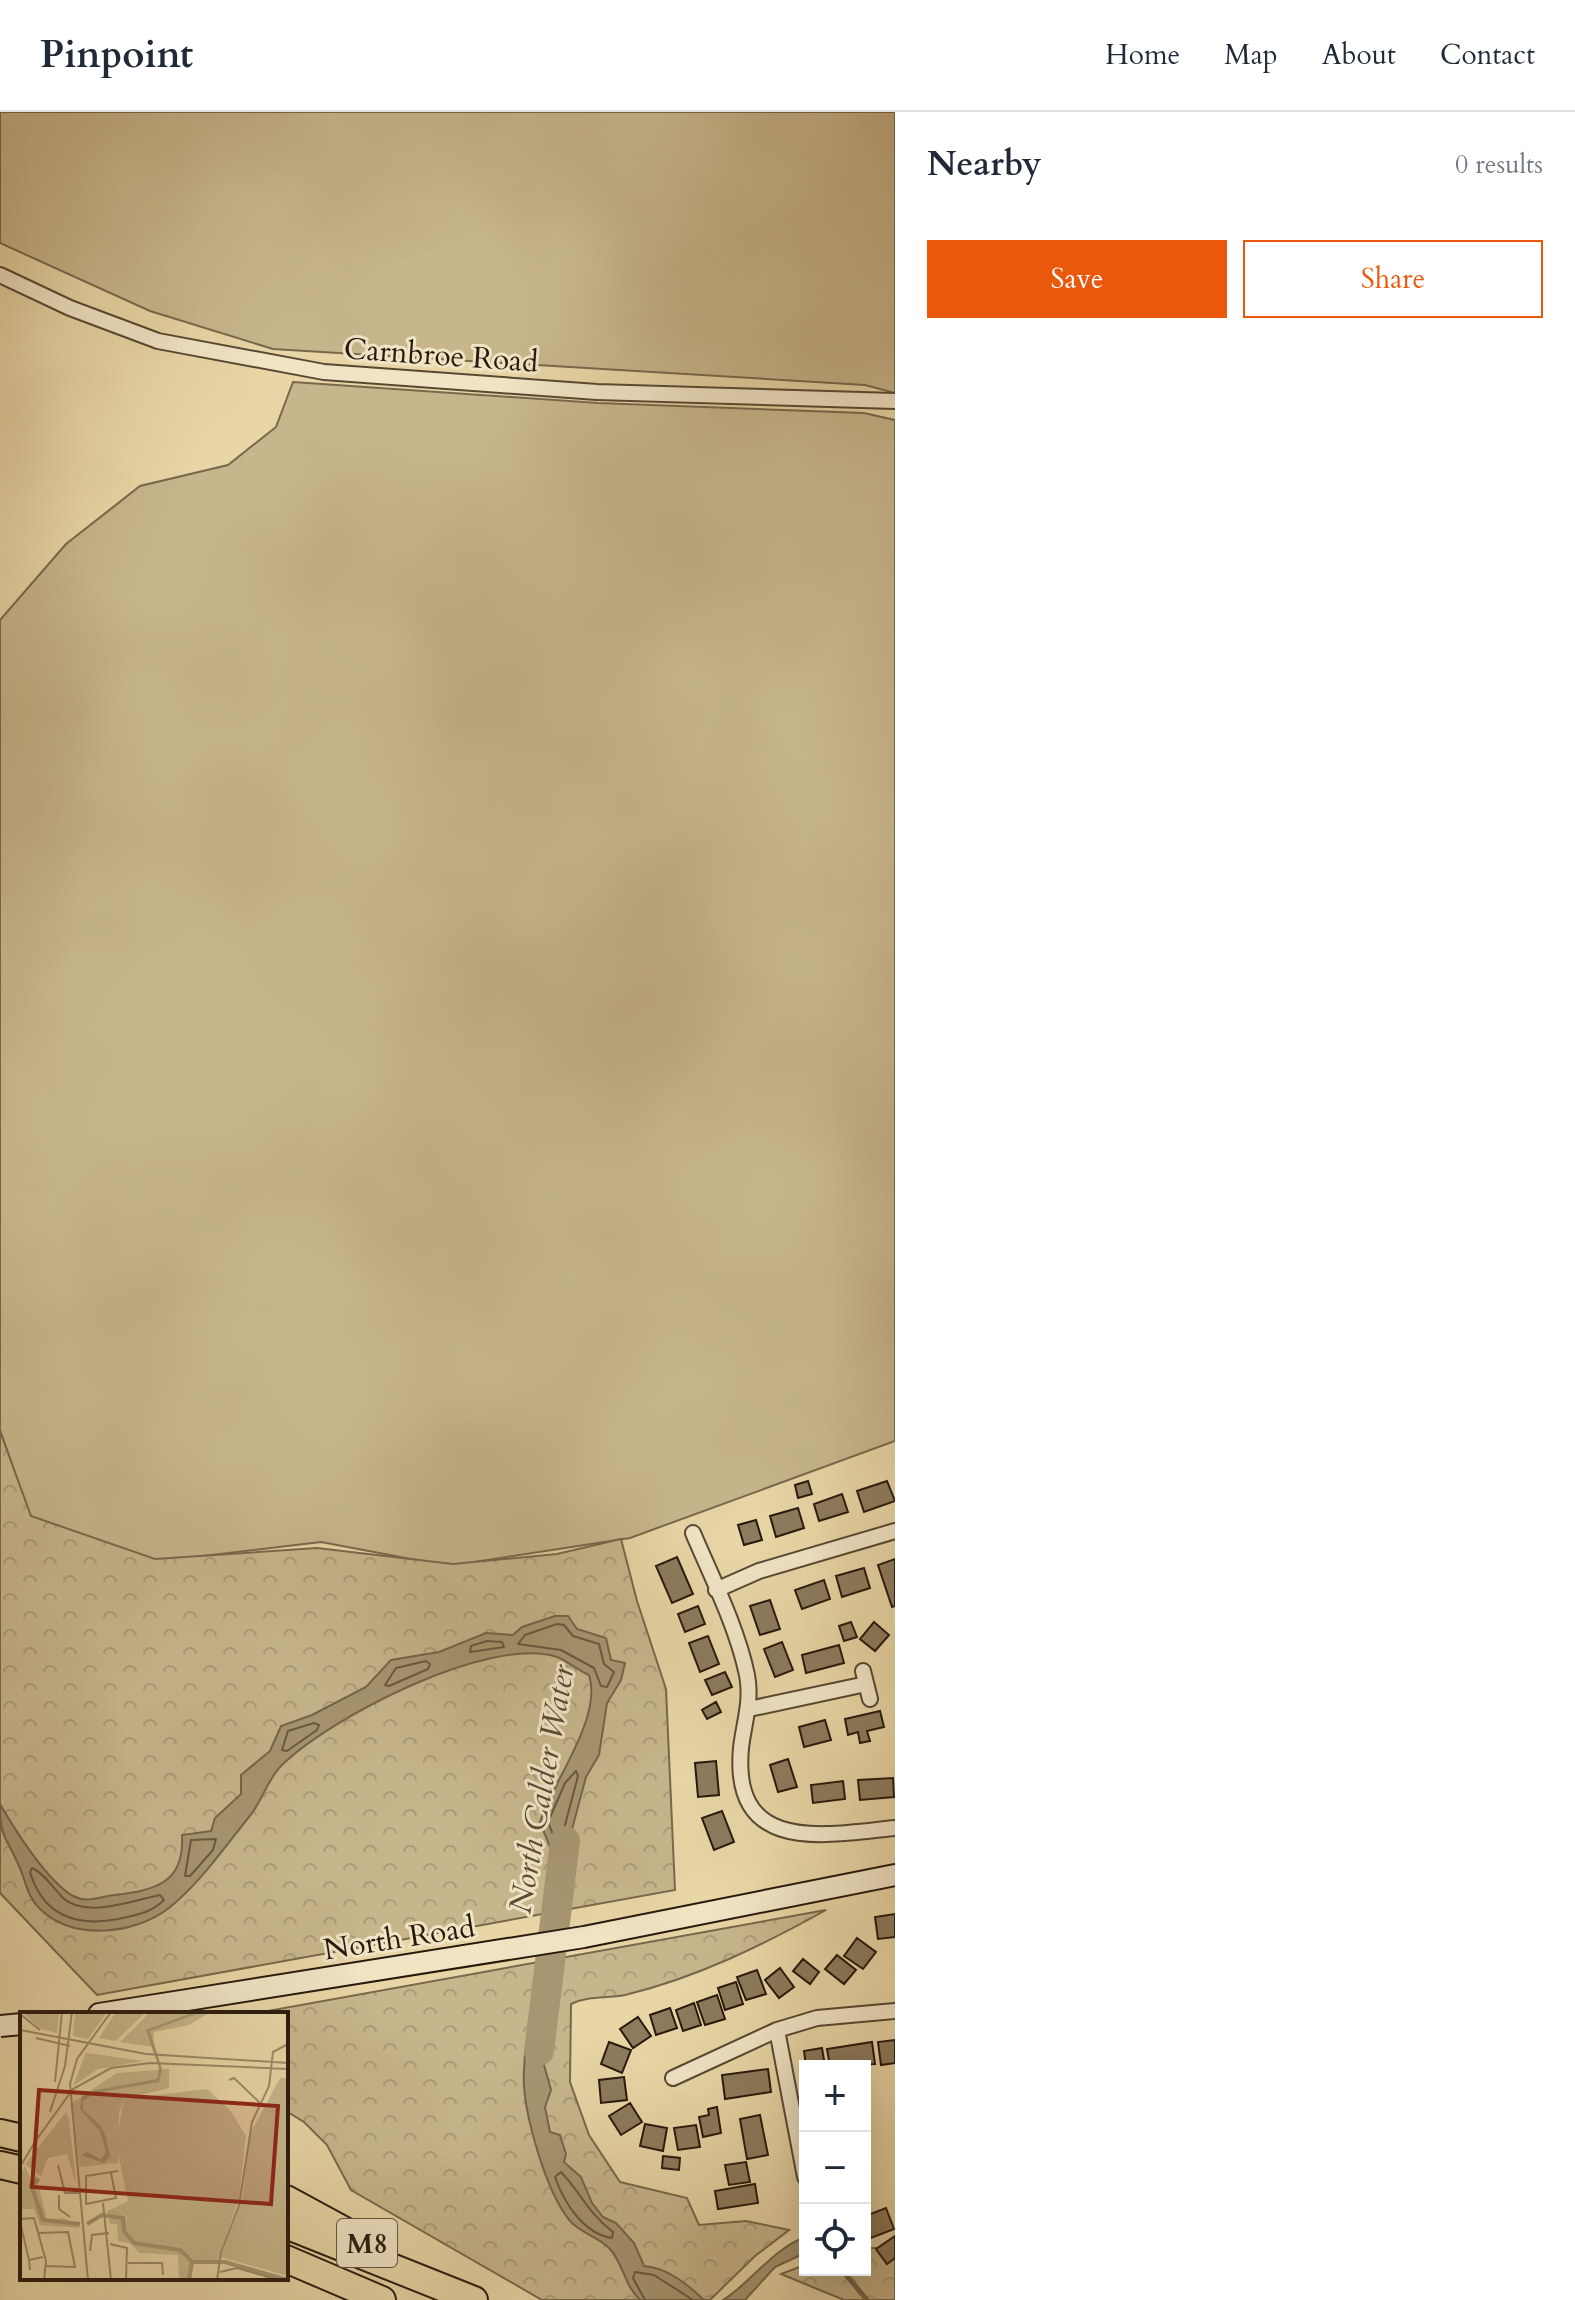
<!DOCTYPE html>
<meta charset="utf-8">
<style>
body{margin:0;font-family:Cardo,serif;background:#f2f2f3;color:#1f2937}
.controls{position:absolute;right:24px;bottom:24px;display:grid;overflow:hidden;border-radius:0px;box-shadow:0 8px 32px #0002}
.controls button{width:72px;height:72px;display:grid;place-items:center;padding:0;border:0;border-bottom:2px solid #e0e1e3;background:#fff;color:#1f2937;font:40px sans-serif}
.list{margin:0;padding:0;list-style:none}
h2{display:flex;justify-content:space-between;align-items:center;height:104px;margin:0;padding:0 32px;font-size:34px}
h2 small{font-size:26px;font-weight:400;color:#747a83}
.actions{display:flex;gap:16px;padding:24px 32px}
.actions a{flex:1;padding:18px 0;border:2px solid #ea580c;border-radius:0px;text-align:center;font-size:28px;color:#ea580c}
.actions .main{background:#ea580c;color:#fff}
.icon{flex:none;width:44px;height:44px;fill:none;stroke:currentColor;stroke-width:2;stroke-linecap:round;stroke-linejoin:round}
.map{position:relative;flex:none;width:895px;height:2188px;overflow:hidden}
header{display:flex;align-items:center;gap:48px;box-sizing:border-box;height:112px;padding:0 40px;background:#fff;border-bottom:2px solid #e0e1e3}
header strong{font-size:38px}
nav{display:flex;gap:44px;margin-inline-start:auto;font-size:28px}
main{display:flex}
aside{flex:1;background:#fff}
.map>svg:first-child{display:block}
.grass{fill:#c7b68c;stroke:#78684c;stroke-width:2}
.forest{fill:url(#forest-crowns);stroke:#78684c;stroke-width:2}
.water{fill:#a79672;stroke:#74644a;stroke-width:2}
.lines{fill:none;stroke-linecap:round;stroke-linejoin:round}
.shore{stroke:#685840;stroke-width:2}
.stream{stroke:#74644a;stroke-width:5}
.river{stroke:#a79672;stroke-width:30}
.building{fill:#8c7b5d;stroke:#28190d;stroke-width:2}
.street-casing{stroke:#584833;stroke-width:18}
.secondary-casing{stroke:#28190d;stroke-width:24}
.highway-casing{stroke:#28190d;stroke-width:30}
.street{stroke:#f0e4c5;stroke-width:14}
.secondary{stroke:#f0e4c5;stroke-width:20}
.highway{stroke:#e8d6a6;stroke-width:26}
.secondary-bridge-casing{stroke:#28190d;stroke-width:24;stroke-linecap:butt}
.secondary-bridge{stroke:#f0e4c5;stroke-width:20}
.labels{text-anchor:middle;stroke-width:6;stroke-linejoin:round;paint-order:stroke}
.shield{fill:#f0e4c5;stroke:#645644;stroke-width:2}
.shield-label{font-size:28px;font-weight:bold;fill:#28190d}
.street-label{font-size:30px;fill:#28190d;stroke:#f0e4c5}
.water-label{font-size:32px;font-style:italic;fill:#5b4b35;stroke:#f0e4c5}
.inset-river{fill:none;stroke:#a79672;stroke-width:4}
.inset-road{fill:none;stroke:#9b8a69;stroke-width:2}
.view{fill:#8f2418;fill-opacity:0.15;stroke:#8f2418;stroke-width:4}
.inset-edge{fill:none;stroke:#28190d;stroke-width:4}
</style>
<header>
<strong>Pinpoint</strong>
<nav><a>Home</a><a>Map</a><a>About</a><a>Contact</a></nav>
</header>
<main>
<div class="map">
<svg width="895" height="2188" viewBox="0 0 895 2188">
<defs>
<pattern id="forest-crowns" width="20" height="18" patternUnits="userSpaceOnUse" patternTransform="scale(2)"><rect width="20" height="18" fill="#c7b68c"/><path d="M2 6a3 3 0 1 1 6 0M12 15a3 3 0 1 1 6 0" fill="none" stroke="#ab9c78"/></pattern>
</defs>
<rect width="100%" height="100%" fill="#e8d6a6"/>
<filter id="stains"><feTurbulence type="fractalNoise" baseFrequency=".0025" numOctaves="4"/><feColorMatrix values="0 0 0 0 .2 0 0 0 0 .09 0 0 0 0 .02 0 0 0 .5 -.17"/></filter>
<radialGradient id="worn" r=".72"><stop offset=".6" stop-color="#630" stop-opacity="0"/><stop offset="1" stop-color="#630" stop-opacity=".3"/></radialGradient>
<path class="grass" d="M0 0H895V281L865 273 273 237 150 199 0 131Z
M293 270 598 291 864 301 895 308V1329L630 1426 448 1454 321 1430 152 1450 33 1413 0 1318V508L66 432 140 374 228 353 276 315Z"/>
<path class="forest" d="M0 1319 31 1404 155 1447 317 1436 453 1452 557 1442 621 1427 637 1489 666 1577 675 1778 97 1883 0 1781Z
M826 1798C763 1833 696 1866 625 1883 606 1887 590 1883 571 1892L570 1970 589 2023 620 2070 687 2086 699 2113 746 2109 789 2118 755 2144 710 2188H542L351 2078 327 2033 304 2010 286 1999V1902H251Z
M865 2136H895V2188H844L781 2162 805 2153V2158H865Z"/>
<path class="water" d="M555 1504H568L577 1517 606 1526 611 1548 625 1551 621 1568 607 1591 599 1643 586 1665 568 1732 573 1770 552 1768 553 1743 540 1710C553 1669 603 1605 589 1563 578 1558 567 1549 557 1545 489 1523 329 1606 281 1654 267 1668 262 1690 249 1705 224 1736 200 1771 169 1796 134 1823 73 1829 40 1797 27 1785 26 1769 19 1754 6 1724 0 1727 0 1692 15 1718 47 1769 73 1784 89 1792 100 1784 115 1783 154 1778 185 1772 182 1723L211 1719 215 1706 241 1682V1663L270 1639 281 1614 312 1603 366 1575 391 1548 439 1540 486 1521 513 1523 522 1515Z
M537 1900 549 1903 544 1953 551 1978 545 1995 550 2020 560 2023 566 2042 564 2050 581 2065 592 2091 603 2105 616 2111 634 2131 644 2154C668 2156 687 2172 704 2188H640C624 2173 624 2153 610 2137 599 2125 582 2122 570 2109 546 2080 521 1996 524 1958 525 1949 524 1936 528 1928 533 1917 538 1912 537 1900Z
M805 2125V2141L775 2155 745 2188H723C752 2170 770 2139 805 2125Z"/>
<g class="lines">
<path class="shore" d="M557 1512 564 1513 573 1524 599 1532 604 1552 614 1560 607 1575 601 1574 594 1556 561 1538 518 1532 525 1523Z
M487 1529 502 1530 504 1535 470 1540 471 1534Z
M426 1549 430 1552 428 1557 389 1574 385 1573 396 1556Z
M314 1611 319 1613 317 1618 287 1639 282 1638 288 1619Z
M576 1659 578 1664 561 1728 556 1730 548 1710 565 1671Z
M216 1727 213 1738 190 1764H185L191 1728Z
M32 1756C44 1761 54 1777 63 1786 86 1807 133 1788 160 1783L164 1788C151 1801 136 1803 118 1807 77 1815 43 1804 30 1760Z
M561 2060C582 2082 587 2100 613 2120L612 2126C584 2122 564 2091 555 2065Z
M645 2188 633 2166 635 2160 654 2163 693 2188"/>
<path class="stream" d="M842 2158 867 2188"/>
<path class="river" d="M539 1939 565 1729"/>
</g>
<path class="building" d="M808 1369 812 1382 798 1386 795 1373Z
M887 1369 895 1389 864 1400 857 1379Z
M842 1382 848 1400 819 1409 814 1392Z
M798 1396 804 1416 776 1425 770 1404Z
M756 1408 762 1428 744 1433 738 1413Z
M677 1445 693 1482 672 1491 656 1454Z
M895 1447V1494L892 1495 878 1453Z
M864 1456 870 1476 842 1485 836 1464Z
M824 1468 830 1487 802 1497 795 1478Z
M770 1488 780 1517 760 1523 750 1494Z
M698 1494 705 1512 685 1520 678 1502Z
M851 1510 857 1525 844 1529 839 1514Z
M874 1510 889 1523 875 1539 860 1527Z
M708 1524 719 1552 700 1560 689 1531Z
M782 1530 793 1558 775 1565 764 1537Z
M839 1533 844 1551 806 1561 802 1543Z
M725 1560 732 1575 712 1583 705 1568Z
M716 1590 721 1600 707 1607 702 1598Z
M880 1599 884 1615 867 1619 870 1629 860 1631 858 1620 848 1623 845 1607Z
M825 1608 831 1628 804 1635 799 1615Z
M788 1647 797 1675 778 1680 770 1653Z
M716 1649 719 1683 698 1685 695 1651Z
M893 1666 894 1685 860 1688 858 1668Z
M843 1669 845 1687 813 1691 811 1673Z
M722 1699 734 1730 714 1738 702 1706Z
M895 1802V1825L878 1827 875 1805Z
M857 1826 876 1840 863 1857 844 1844Z
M837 1843 856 1858 844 1872 825 1857Z
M803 1847 819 1860 810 1872 793 1859Z
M780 1856 794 1875 779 1886 765 1868Z
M757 1858 766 1882 746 1888 737 1865Z
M736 1870 743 1892 725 1898 718 1876Z
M717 1883 725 1907 705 1913 697 1890Z
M694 1891 701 1913 683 1919 676 1898Z
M670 1896 677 1916 656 1923 650 1903Z
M638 1905 651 1924 633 1936 620 1917Z
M895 1928V1951L881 1953 878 1930Z
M609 1930 631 1938 622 1961 601 1952Z
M872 1930 875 1952 830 1954 827 1937Z
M822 1936 825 1954H806L804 1939Z
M768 1957 771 1980 725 1987 722 1963Z
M624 1965 627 1988 601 1991 599 1968Z
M630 1991 642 2010 621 2023 609 2004Z
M717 1995 721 2021 703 2025 699 2005 709 2003 708 1997Z
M760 2003 768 2043 747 2047 740 2007Z
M645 2012 667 2016 663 2039 640 2034Z
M696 2013 700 2035 678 2038 674 2016Z
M663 2044 680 2046 679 2058 662 2056Z
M746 2050 750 2070 729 2073 725 2053Z
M755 2072 758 2091 718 2097 715 2079Z
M886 2096 894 2117 871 2126 865 2104Z
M895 2124V2146L887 2152 876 2137Z"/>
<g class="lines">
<defs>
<path id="street" d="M0 163 70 196 158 229 324 260 597 280 895 289
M693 1421C712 1466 737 1515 747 1563 752 1589 744 1610 741 1636 731 1743 825 1723 895 1716
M716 1478 759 1459 895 1419
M863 1559 870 1587
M749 1597 866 1572
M777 1918 805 2065
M673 1966 777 1918 817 1906 895 1899"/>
<path id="secondary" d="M99 1902 584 1825 895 1763"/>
<path id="highway" d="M0 2021 22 2026
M0 2053 22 2058
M286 2087 356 2125
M286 2113 474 2188
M286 2147 382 2188"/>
</defs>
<use href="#street" class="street-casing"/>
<use href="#secondary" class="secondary-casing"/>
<use href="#highway" class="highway-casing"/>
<use href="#street" class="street"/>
<use href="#secondary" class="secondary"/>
<use href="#highway" class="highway"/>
<defs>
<path id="secondary-bridge" d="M0 1914 22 1912"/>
</defs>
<use href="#secondary-bridge" class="secondary-bridge-casing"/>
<use href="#secondary-bridge" class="secondary-bridge"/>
</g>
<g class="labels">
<rect class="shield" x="337" y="2107" width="60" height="48" rx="6"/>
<g class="shield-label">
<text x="367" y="2141">M8</text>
</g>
<g class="street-label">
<text transform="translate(441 243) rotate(4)" y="10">Carnbroe Road</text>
<text transform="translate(399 1826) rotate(-9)" y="10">North Road</text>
</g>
<g class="water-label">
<text transform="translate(541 1677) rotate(-80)" y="11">North Calder Water</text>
</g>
</g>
<g transform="translate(20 1900)">
<rect width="268" height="268" fill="#e8d6a6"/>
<path d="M2 0H39L37 21 21 17ZM55 0H87L68 27 53 24ZM96 0H126L96 29 79 26ZM66 41 123 49 78 57 53 74ZM260 66H268V264L201 245 222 187 230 122ZM187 77 210 98 226 124 219 186 199 246H173L160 234 121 230 107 215V204L95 196 108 189 96 132 104 87Z" fill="#c7b68c"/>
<path d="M130 0H190L169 13 134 20 133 35 100 30ZM149 57V76L104 87 99 100 98 151 59 155 52 91 97 61ZM46 100 49 107 56 171 47 142 28 146 21 164 5 152ZM5 154 12 170 16 163 27 208 44 206 61 216 20 213 14 197H0V163Z" fill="#c7b68c"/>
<path d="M94 196 106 204 107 215 122 230 160 234 172 246H199L197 251H173L171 268H159L158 243 119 241 110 231 98 229 97 212H90L87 199Z" fill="#c7b68c"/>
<path d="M174 0H182L130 19 142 57 139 70 75 81 63 89V98L80 113 86 125 90 144 84 151 61 143 67 140 81 147 86 140 80 119 60 97 62 85 76 78 137 67 139 56 126 18Z" fill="#a79672"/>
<path class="inset-river" d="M19 167 11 173 23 208 60 212M67 212 82 203 103 206 104 219 114 231 160 238 167 244 172 250 169 268M172 250H205L268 268"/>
<path class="inset-road" d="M0 2 20 18M0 18 126 42 268 51M16 26 50 34M209 68 214 66 240 91M35 70 42 0M30 100 45 54 52 0M17 127 53 77 91 56 130 51 268 57M38 153 45 181H59M0 155 19 123M91 161 96 186 66 192V164L98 159M39 183V197L50 205M83 191 91 268M0 207 14 206 26 249 24 268M0 210 9 248M18 221 48 220 55 255 26 254M90 232 107 236 106 268M70 239 72 223 89 221M108 251H142L143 263M10 258 9 248 23 245M200 260 217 256 259 268M68 268 50 72 57 47 91 0M197 268 201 241 219 193 232 110 249 74 253 40 268 32"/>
<path class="view" d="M19 78 258 94 251 192 12 175Z"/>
<rect width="268" height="268" class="inset-edge"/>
</g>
<rect width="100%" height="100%" filter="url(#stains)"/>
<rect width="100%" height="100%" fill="url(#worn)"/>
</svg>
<div class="controls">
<button>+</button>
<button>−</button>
<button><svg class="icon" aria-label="locate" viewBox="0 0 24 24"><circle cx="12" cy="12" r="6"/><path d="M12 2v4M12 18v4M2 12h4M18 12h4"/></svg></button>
</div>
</div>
<aside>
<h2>Nearby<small>0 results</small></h2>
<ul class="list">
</ul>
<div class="actions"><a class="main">Save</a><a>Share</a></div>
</aside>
</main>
